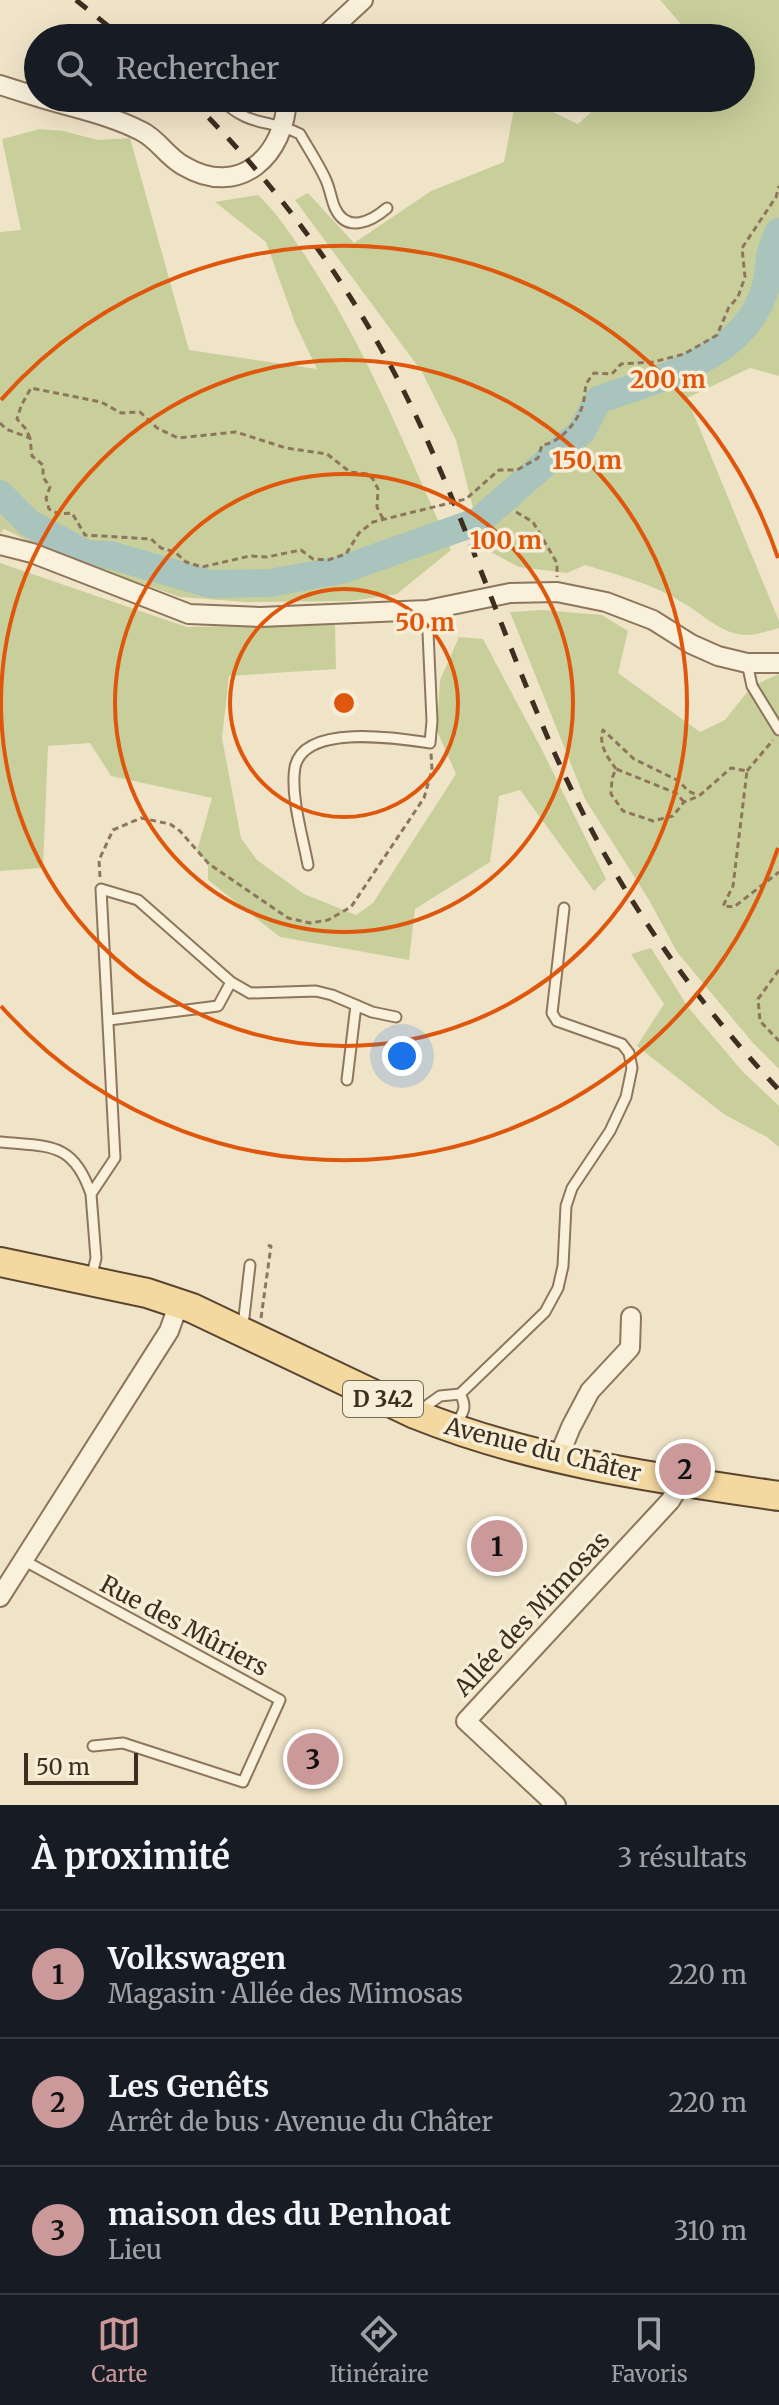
<!DOCTYPE html>
<html lang="fr">
<meta charset="utf-8">
<style>
body{margin:0;font-family:Merriweather,serif;background:#242831;color:#f1f3f6}
.scale{position:absolute;left:24px;bottom:20px;width:114px;box-sizing:border-box;padding-left:8px;border:4px solid #3d2e20;border-top:0;font-size:22px;line-height:28px;white-space:nowrap;color:#3d2e20;-webkit-text-stroke:6px #f7eed8;paint-order:stroke}
.you{position:absolute;left:402px;top:1056px;width:28px;height:28px;margin:-20px;border:6px solid #fff;border-radius:50%;background:#1a73e8;box-shadow:0 0 0 12px #1a73e833}
.badge{display:grid;place-items:center;width:52px;height:52px;border-radius:50%;background:#cc999b;color:#111;font-size:26px;font-weight:700}
.pin{position:absolute;translate:-50% -50%;border:4px solid #fff;box-shadow:0 2px 8px #0006}
.list{margin:0;padding:0;list-style:none}
h2{display:flex;justify-content:space-between;align-items:center;height:104px;margin:0;padding:0 32px;font-size:34px}
h2 small{font-size:26px;font-weight:400;color:#9ea1a6}
.list li{display:grid;grid-template-columns:52px 1fr auto;gap:24px;align-items:center;box-sizing:border-box;height:128px;padding:0 32px;border-top:2px solid #363941}
.list b{display:block;font-size:30px;white-space:nowrap}
.list p{margin:0;font-size:26px;white-space:nowrap;color:#9ea1a6}
.list em{font-size:26px;font-style:normal;color:#9ea1a6}
.icon{flex:none;width:44px;height:44px;fill:none;stroke:currentColor;stroke-width:2;stroke-linecap:round;stroke-linejoin:round}
.map{position:relative;flex:none;width:779px;height:1805px;overflow:hidden}
.search{position:absolute;background:#171b24;box-shadow:0 8px 32px #0002;left:24px;right:24px;top:24px;height:88px;display:flex;align-items:center;gap:20px;box-sizing:border-box;padding:0 28px;border-radius:44px;color:#9ea1a6;font-size:30px}
.sheet{height:488px;background:#171b24}
nav{display:flex;justify-content:space-around;align-items:center;box-sizing:border-box;height:112px;border-top:2px solid #363941;background:#171b24;font-size:22px;color:#9ea1a6}
nav a{display:grid;justify-items:center;gap:4px}
nav .on{color:#cc999b}
.map>svg:first-child{display:block}
.green{fill:#c9cf9b}
.lines{fill:none;stroke-linecap:round;stroke-linejoin:round}
.river{stroke:#a9c4bc;stroke-width:28}
.service-casing{stroke:#8d765c;stroke-width:13}
.minor-casing{stroke:#8d765c;stroke-width:22}
.primary-casing{stroke:#5b4430;stroke-width:32}
.path{stroke:#8d765c;stroke-width:3;stroke-dasharray:6 4;stroke-linecap:butt}
.service{stroke:#faf1dc;stroke-width:9}
.minor{stroke:#faf1dc;stroke-width:18}
.primary{stroke:#f3d9a0;stroke-width:28}
.rail{stroke:#3d2e20;stroke-width:5;stroke-dasharray:14 14;stroke-linecap:butt}
.ring{fill:none;stroke:#df570d;stroke-width:4}
.labels{text-anchor:middle;stroke-width:7;stroke-linejoin:round;paint-order:stroke}
.shield{fill:#f7eed8;stroke:#756857;stroke-width:2}
.shield-label{font-size:22px;font-weight:bold;fill:#3d2e20}
.street-label{font-size:24px;fill:#3d2e20;stroke:#f7eed8}
.centre{fill:#df570d;stroke:#f7eed8;stroke-width:4}
.ring-label{font-size:24px;text-anchor:middle;font-weight:bold;fill:#df570d;stroke:#f7eed8;stroke-width:7;stroke-linejoin:round;paint-order:stroke}
</style>
<div class="map">
<svg width="779" height="1805" viewBox="0 0 779 1805">
<rect width="100%" height="100%" fill="#f0e4c8"/>
<path class="green" d="M660 0H779V376L750 368 687 398 779 621V628C765 632 752 637 737 634 716 629 701 613 683 603 654 584 618 575 585 565L567 573 519 567 483 548 456 440 422 372 295 200 308 193 354 243 431 191 504 162 516 98H524L578 124 607 98H741V38H679L687 31Z
M40 129 63 131 98 140 130 138 189 350 317 369 295 323 266 242 215 202 258 195C279 215 294 239 310 263 368 352 408 453 451 550L397 594 351 601 246 602 180 597 50 552 4 529 0 534V232L21 230 2 139Z
M0 563 187 627 335 624 336 669 229 676 222 738 241 838 257 860 304 894 356 915 373 903 456 774 437 731 440 680 459 637 483 639 540 746 606 879 594 891 520 790 499 796 490 862 415 909 409 960 280 937 208 880V864L197 851 212 798 111 776 90 743 48 746 43 868 0 871Z
M542 610 602 615 628 631 618 673 700 732 725 720 752 686 779 674V1069L753 1043 677 952 649 900 585 799 510 612Z
M651 948 688 1007 743 1072 779 1106V1147L767 1137 725 1115 637 1046 664 1004 631 954Z"/>
<g class="lines">
<path class="river" d="M0 494 29 523 86 554 110 555 210 584 270 583 341 570 479 521 582 431 598 400C657 379 742 359 764 292 772 269 765 258 779 232"/>
<defs>
<path id="service" d="M220 98C250 129 269 118 300 134 308 148 318 163 325 178 330 188 331 199 335 208 347 234 372 221 387 208
M747 663 752 686 779 730
M308 865C303 838 290 795 295 767 304 723 398 738 430 743L432 721 427 610
M109 1020 218 1006 231 982
M347 1080 356 1005
M0 1142C49 1147 73 1141 91 1194
M91 1279 96 1258 91 1194 115 1158 101 889 138 900 231 982 250 993 316 991 332 995 372 1012 396 1017
M240 1326 244 1317 250 1265
M422 1409 440 1396 460 1394 545 1312 558 1288 563 1266 566 1206 572 1188 610 1131 626 1097 632 1068 629 1053 622 1044 557 1021 552 1013 564 908
M454 1426C463 1414 468 1407 460 1394
M23 1560 280 1700 243 1782 123 1743 93 1746"/>
<path id="minor" d="M322 38 363 0
M0 85 38 97
M41 98C74 108 110 115 141 131 158 139 167 157 184 166 240 199 285 155 287 98
M0 545 32 553 189 614 260 617 427 610 510 593 557 592 606 602 653 620 691 644 718 656 747 663H779
M558 1458 571 1427 590 1391 630 1348 631 1317
M0 1597 169 1331 179 1303
M556 1805 466 1721 670 1501 682 1482"/>
<path id="primary" d="M0 1262 147 1293 192 1308 415 1414C531 1461 655 1478 779 1496"/>
</defs>
<use href="#service" class="service-casing"/>
<use href="#minor" class="minor-casing"/>
<use href="#primary" class="primary-casing"/>
<path class="path" d="M0 423 6 429 30 438 32 456 43 465V477L50 487 46 498 49 509 59 514 72 513 85 535 151 539 161 548 175 552 186 562 202 567 250 556 267 557 301 550 313 559 328 560 346 554 359 533 373 522 466 499 499 470H517L538 458 542 445C560 443 578 422 583 404 587 388 582 387 594 373L612 374 621 364 653 362 684 354 717 335 729 307 738 297 745 277 742 248 776 197 779 186
M30 438 26 429 17 419 21 406 31 388 101 402 121 413 140 412 157 428 178 438 236 432 286 448 327 454 350 472 367 474 373 479 378 489 377 507 383 519
M516 512 533 522 557 563V577
M616 769C608 758 598 745 603 730L634 759 679 781 688 791 697 795
M747 771 773 740
M684 802 676 793 616 769 612 778 611 794 623 811 653 821 673 816 684 802 699 796 731 768 747 771 733 886 723 906 734 907 779 872
M100 877 99 860 113 830 141 818 170 824 180 831 209 864 288 918 310 923 328 920 351 907 424 798 432 770 431 753
M779 970 758 999 760 1021 779 1041
M261 1318 271 1246 264 1245"/>
<use href="#service" class="service"/>
<use href="#minor" class="minor"/>
<use href="#primary" class="primary"/>
<path class="rail" d="M76 0 123 38
M189 98C282 189 360 298 416 416 479 550 521 694 590 827 640 923 705 1011 779 1090"/>
</g>
<g class="ring">
<circle cx="344" cy="703" r="114"/>
<circle cx="344" cy="703" r="229"/>
<circle cx="344" cy="703" r="343"/>
<path d="M778 848A458 458 0 0 1 1 1006M1 400A458 458 0 0 1 778 558"/>
</g>
<g class="labels">
<rect class="shield" x="343" y="1381" width="80" height="36" rx="6"/>
<g class="shield-label">
<text x="383" y="1407">D 342</text>
</g>
<g class="street-label">
<text transform="translate(543 1450) rotate(14)" y="8">Avenue du Châter</text>
<text transform="translate(532 1614) rotate(-47)" y="8">Allée des Mimosas</text>
<text transform="translate(184 1626) rotate(28)" y="8">Rue des Mûriers</text>
</g>
</g>
<circle cx="344" cy="703" r="12" class="centre"/>
<g class="ring-label">
<text x="668" y="388">200 m</text>
<text x="587" y="469">150 m</text>
<text x="506" y="549">100 m</text>
<text x="425" y="631">50 m</text>
</g>
</svg>
<div class="scale">50 m</div>
<div class="you"></div>
<div class="pin badge" style="left:497px;top:1546px">1</div>
<div class="pin badge" style="left:685px;top:1469px">2</div>
<div class="pin badge" style="left:313px;top:1759px">3</div>
<div class="search"><svg class="icon" aria-label="search" viewBox="0 0 24 24"><circle cx="10" cy="10" r="6"/><path d="M15 15l6 6"/></svg>Rechercher</div>
</div>
<section class="sheet">
<h2>À proximité<small>3 résultats</small></h2>
<ul class="list">
<li><span class="badge">1</span><div><b>Volkswagen</b><p>Magasin · Allée des Mimosas</p></div><em>220 m</em></li>
<li><span class="badge">2</span><div><b>Les Genêts</b><p>Arrêt de bus · Avenue du Châter</p></div><em>220 m</em></li>
<li><span class="badge">3</span><div><b>maison des du Penhoat</b><p>Lieu</p></div><em>310 m</em></li>
</ul>
</section>
<nav>
<a class="on"><svg class="icon" aria-label="map" viewBox="0 0 24 24"><path d="M3 6l6-2 6 2 6-2v14l-6 2-6-2-6 2zM9 4v14M15 6v14"/></svg>Carte</a>
<a><svg class="icon" aria-label="directions" viewBox="0 0 24 24"><path d="M12 3l9 9-9 9-9-9zM9 14v-3h6M13 9l2 2-2 2"/></svg>Itinéraire</a>
<a><svg class="icon" aria-label="saved" viewBox="0 0 24 24"><path d="M7 4h10v16l-5-4-5 4z"/></svg>Favoris</a>
</nav>
